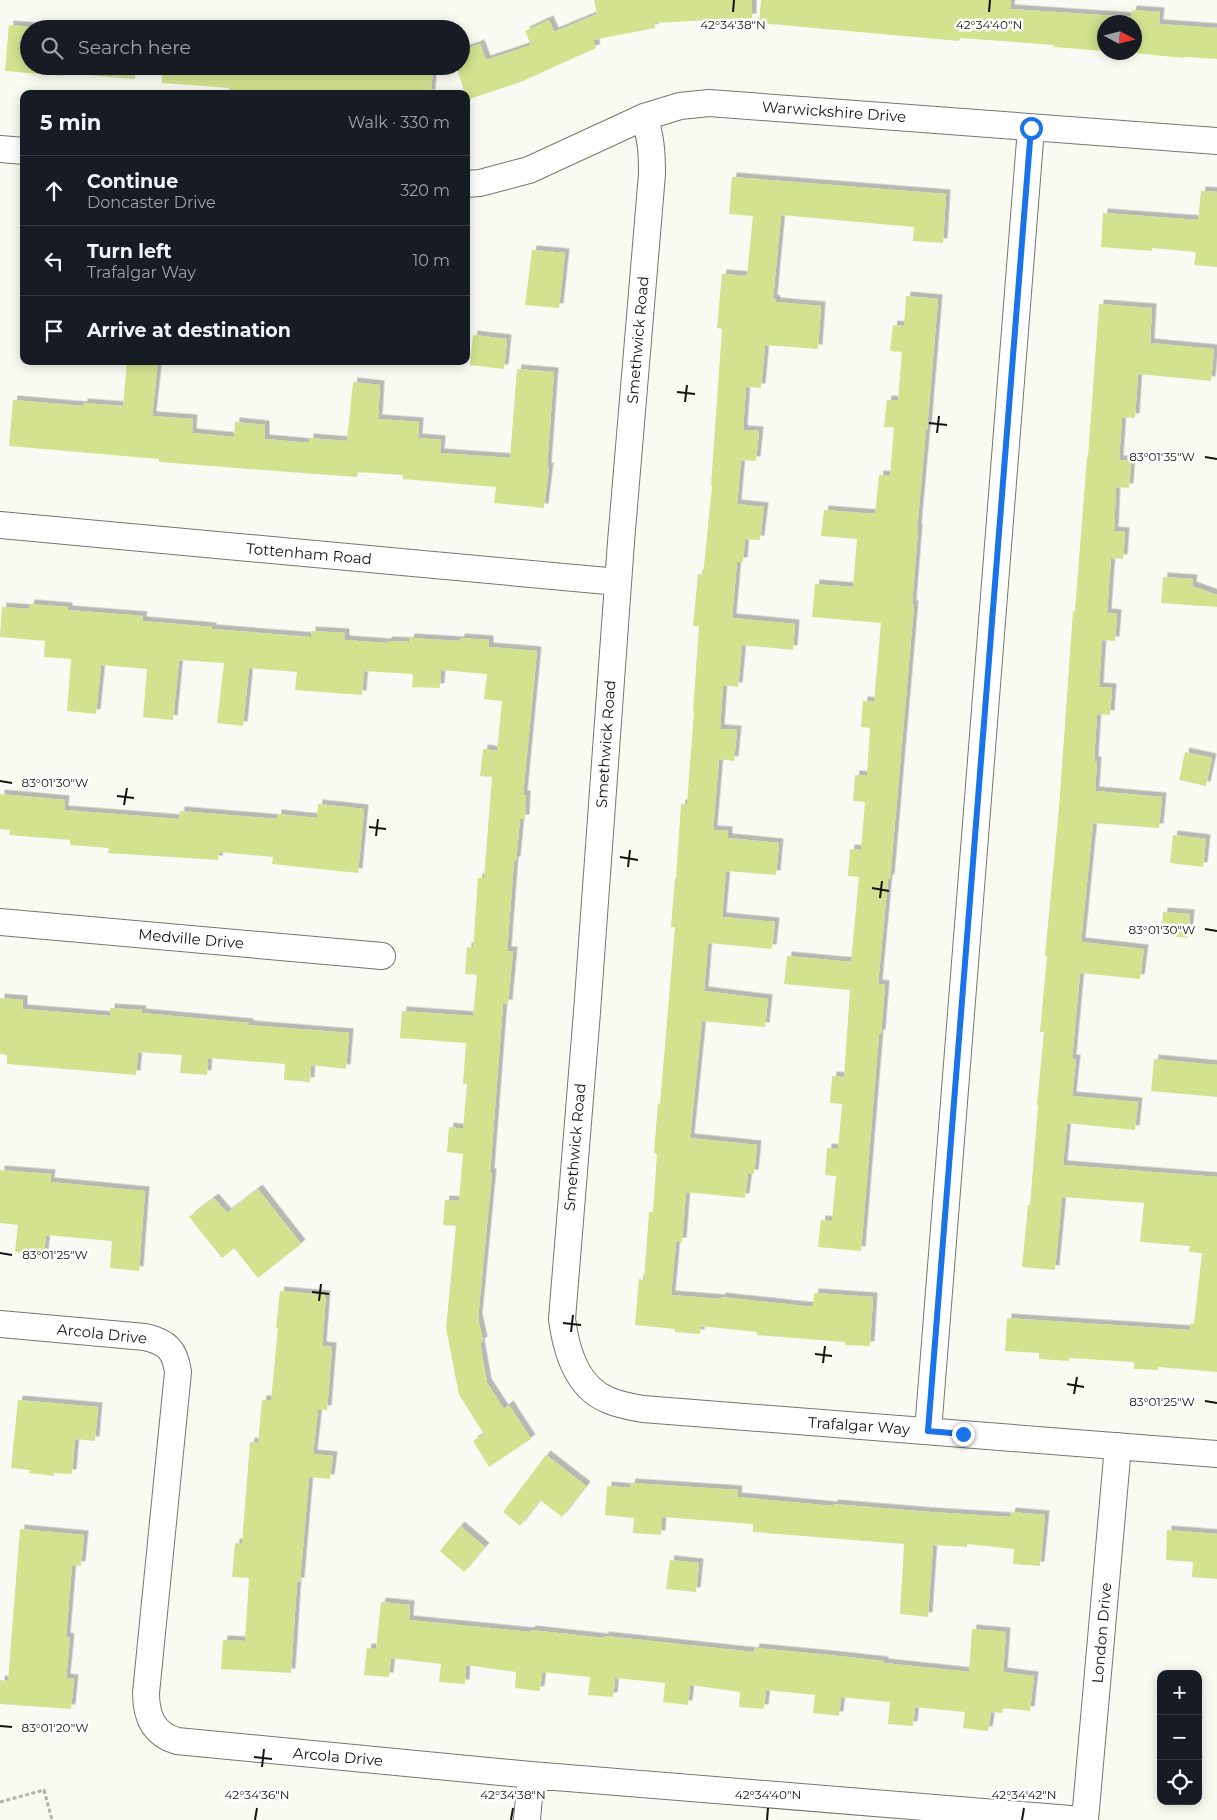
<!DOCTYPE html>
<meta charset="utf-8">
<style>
body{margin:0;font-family:Montserrat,sans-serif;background:#242831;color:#f1f3f6}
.controls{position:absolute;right:15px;bottom:15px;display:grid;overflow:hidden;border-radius:10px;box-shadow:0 2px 12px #0003}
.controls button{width:45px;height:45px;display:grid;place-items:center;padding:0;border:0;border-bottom:1px solid #363941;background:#171b24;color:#f1f3f6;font:25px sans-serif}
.compass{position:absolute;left:1097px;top:15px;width:45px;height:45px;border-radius:50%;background:#171b24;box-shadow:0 2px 12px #0003;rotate:97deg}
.stop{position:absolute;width:15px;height:15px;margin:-11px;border:4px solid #1a73e8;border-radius:50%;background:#fff}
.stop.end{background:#1a73e8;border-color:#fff;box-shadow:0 1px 5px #0008}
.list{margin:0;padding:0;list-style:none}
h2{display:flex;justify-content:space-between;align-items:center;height:65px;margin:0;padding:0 20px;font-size:21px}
h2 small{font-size:16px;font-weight:400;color:#9ea1a6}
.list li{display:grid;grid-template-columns:32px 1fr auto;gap:15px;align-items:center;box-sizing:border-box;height:70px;padding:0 20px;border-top:1px solid #363941}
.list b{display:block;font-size:19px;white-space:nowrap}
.list p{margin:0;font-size:16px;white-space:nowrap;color:#9ea1a6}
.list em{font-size:16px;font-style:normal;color:#9ea1a6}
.icon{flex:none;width:28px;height:28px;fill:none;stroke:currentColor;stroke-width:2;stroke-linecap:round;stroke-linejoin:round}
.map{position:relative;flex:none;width:1217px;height:1820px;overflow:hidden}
.search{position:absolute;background:#171b24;box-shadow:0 2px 12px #0003;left:20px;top:20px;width:450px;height:55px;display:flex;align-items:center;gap:12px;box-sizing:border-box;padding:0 18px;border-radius:28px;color:#9ea1a6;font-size:19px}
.panel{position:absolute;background:#171b24;box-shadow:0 2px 12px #0003;left:20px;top:90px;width:450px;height:275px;border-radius:10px}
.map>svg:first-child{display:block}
.building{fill:#d2e28f;filter:url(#shadow)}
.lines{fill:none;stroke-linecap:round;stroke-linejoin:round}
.minor-casing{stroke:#75776f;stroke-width:28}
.path{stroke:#b0b2ab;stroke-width:3;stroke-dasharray:4 2.5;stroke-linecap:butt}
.minor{stroke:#fff;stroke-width:26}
.route{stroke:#1a73e8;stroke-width:6}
.ticks{fill:none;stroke:#131411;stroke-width:2}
.labels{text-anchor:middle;stroke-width:5;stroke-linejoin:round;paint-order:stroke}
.street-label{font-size:15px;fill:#131411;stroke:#fff}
.ticks-label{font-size:12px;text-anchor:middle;fill:#131411;stroke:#fff;stroke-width:5;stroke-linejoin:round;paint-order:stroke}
</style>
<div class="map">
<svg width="1217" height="1820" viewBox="0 0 1217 1820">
<defs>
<filter id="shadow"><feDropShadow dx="4.5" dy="-4.5" stdDeviation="0" flood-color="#0004"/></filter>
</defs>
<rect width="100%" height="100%" fill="#f9fbf2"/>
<path class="building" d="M594 0H752V18L654 23 655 28 593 40 596 48 523 81 467 100 456 66H461V51L480 44 486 60 531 45 525 31 549 20 554 32 597 14Z
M761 0H1011L1010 9 1131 17 1132 10 1160 12 1159 24 1217 28V59L1185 57 1184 58 1123 52H1134V22H1104V51L1054 47V45L960 38 959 41 759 23Z
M9 25 55 29H29V66H136L135 79 63 73V76L5 71Z
M162 66H433L431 94H278L229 90V88L162 83Z
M732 177 946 194 943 243 913 241 914 227 781 215 773 299 776 300V302L821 306 818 349 765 345 761 388 746 387 743 430 759 431 756 461 741 460 737 504 764 507 760 540 745 539 743 562H737L732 618 795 624 793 650 742 645 738 687 723 685 720 729 737 730 734 761 719 759 713 830 728 831V838L779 843 776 875 726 871 722 917 775 922 772 949 708 943 704 991 768 999 765 1027 702 1021 690 1138 757 1145 754 1174H748L745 1198 686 1192 682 1242H676L671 1295 721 1299V1297L813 1307 814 1293 873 1297 870 1346 845 1345V1342L756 1335 757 1332 701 1326 700 1334 675 1332V1329L635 1325 639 1279 644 1280 649 1212H653L657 1154 654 1153 658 1103 660 1104 675 927H671L675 878H676L681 804H687L694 711H693L699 626H693L698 574 703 575 712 486 711 485 722 329 717 328 722 274 747 276 753 216 729 214Z
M1201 191 1217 192V267L1194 265 1196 252 1152 248V251L1101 247 1103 213 1198 220Z
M532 250 565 253 559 308 525 305Z
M906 296 938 299 927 430H926L917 529H918L912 604 914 605 890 879H888L878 984 885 985 881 1034H879L861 1251 818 1247 821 1220 832 1221 836 1176 825 1175 827 1148 838 1149 842 1104 830 1103 832 1076 844 1077 850 990 784 984 787 956 851 962 859 877 848 876 850 849 861 850 865 802 853 801 855 775 867 776 870 728 861 727 863 701 874 702 881 623 812 617 815 584 853 587 857 539 821 536 824 510 875 514 879 475 890 476 894 427H884L887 400 898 401 902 352 890 351 893 325 904 326Z
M1099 304 1152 308 1150 343 1214 349 1211 381 1138 374 1135 418 1122 417 1119 460 1131 461 1129 488 1116 487 1114 531 1125 532 1123 559 1111 558 1107 613 1117 614 1115 641 1102 640 1099 687 1112 688 1110 715 1097 714 1094 761H1097L1095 791 1162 797 1159 828 1093 823 1081 942 1144 949 1140 979 1080 973 1072 1059H1076L1072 1096 1138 1102 1135 1130 1067 1123 1063 1165 1217 1177V1372L1158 1367V1370L1134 1369V1362L1069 1358V1361L1039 1359V1353L1005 1351 1007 1318 1190 1330 1191 1323 1194 1324 1202 1253 1189 1252 1190 1246 1140 1242 1144 1203 1062 1197 1055 1270 1022 1267 1028 1205H1030L1038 1106 1037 1105 1044 1032H1040L1047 956H1045L1059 808 1073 611H1075L1087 457H1088Z
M473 335 507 339 504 369 470 365Z
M127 361H158L152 416 193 419 192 433 234 437 235 422 265 425V439L309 443V438L347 441 353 382 380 385 378 419 419 422 418 438 441 440 440 453 510 458 517 369 554 372 547 467H549L544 508 494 503 496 487 403 479V475L358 472 357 477 289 472 159 462V459L9 446 13 400 83 406V403L123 406Z
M1163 577 1193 579 1192 586 1217 595V607L1161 603Z
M30 604 68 607V610L143 616 142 621 212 627V629L311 637V631L345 633V640L387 643V641L409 642 410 638 460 641V638L489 640V647L537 651 523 795H526L525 819H520L516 861H514L507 951H513L508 1004H503L490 1173H492L478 1318 483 1341 480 1343 487 1383 504 1409 509 1405 531 1439 489 1467 473 1441 484 1434 459 1395 446 1328 456 1226 443 1225 445 1200 459 1201 463 1154 447 1152 449 1127 463 1129 467 1084H463L466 1043 400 1038 402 1011 473 1016 477 975 465 974 467 947 473 948 478 878H484L492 777 480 776 483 749 497 751 502 701 484 699 487 674 441 670 440 688 412 687 413 674 364 671 362 695 295 690 297 672 249 668 243 726 217 723 224 663 179 660 173 720 143 717 147 669 101 665 96 714 67 711 71 659 44 657 45 641 0 637 2 607 29 609Z
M1185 752 1212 758 1206 786 1179 780Z
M0 794 65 800 64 810 179 819 180 811 277 819V814L317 818 318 804 364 809 358 873 272 864 273 857 219 852 218 860 108 853 109 848 70 845V840L9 835 10 830 0 829Z
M1173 835 1206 839 1203 867 1170 863Z
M1163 912 1190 914 1188 938 1161 935Z
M0 998 23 1000V1009L110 1016V1008L142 1010 141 1013 249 1023V1025L349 1033 346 1069 311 1065 310 1082 284 1080 285 1064 208 1058 207 1075 180 1073 182 1055 138 1052 136 1075 7 1064V1055L0 1054Z
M1154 1059 1217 1065V1097L1151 1091Z
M0 1170 51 1174 50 1182 145 1191 139 1271 110 1268 112 1241 46 1235 44 1254 15 1252 18 1225 0 1223Z
M258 1189 301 1244 258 1278 234 1248 222 1258 189 1217 214 1198 227 1213Z
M280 1291 326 1295 322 1346 332 1347 327 1410 318 1409 313 1454 333 1456 330 1479 309 1477 300 1582H297L291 1673 221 1669 223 1640 245 1641 249 1578 232 1577 235 1543 242 1544 250 1442 258 1443 262 1400H271L278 1328H276Z
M18 1400 98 1407 95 1441 75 1439 72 1474 54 1473V1476L29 1473 30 1470 11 1468Z
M546 1455 586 1486 562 1517 540 1500 520 1526 503 1512Z
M631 1483 738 1490 737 1497 833 1506V1504L930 1512 1010 1517 1011 1512 1045 1515 1040 1566 1013 1564 1014 1549 967 1544V1547L933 1545 928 1617 900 1614 904 1544 753 1532V1524L662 1517 661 1535 633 1533 634 1518 605 1515 607 1486 630 1488Z
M460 1526 485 1547 464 1572 440 1551Z
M20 1529 84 1535 81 1566 72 1565 66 1637 70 1638 66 1678 74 1679 71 1709 0 1704V1680L8 1681Z
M1167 1530 1217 1534V1579L1192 1577 1193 1562 1166 1560Z
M670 1560 699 1563 696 1592 666 1589Z
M381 1602 410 1605 409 1620 530 1632 531 1630 604 1638V1636L754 1652 755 1648 829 1655 884 1661V1663L969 1672 972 1629 1006 1632 1003 1672 1034 1676 1030 1711 1003 1708 1002 1713 991 1712 988 1731 963 1728 965 1712 915 1707 913 1726 888 1724 890 1702 841 1697 839 1716 813 1713 815 1695 766 1690 764 1709 739 1707 740 1692 690 1685 688 1705 663 1702 665 1683 615 1678 613 1697 588 1695 590 1677 542 1672 540 1691 515 1688 516 1672 466 1665 465 1684 439 1682 441 1664 391 1658 389 1677 364 1675 367 1648 376 1649Z"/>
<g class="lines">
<defs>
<path id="minor" d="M644 117C651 136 652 153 652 174L621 542 587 1012 562 1319C566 1350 576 1387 608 1400 619 1405 631 1407 643 1409L1217 1454
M0 149 24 151
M466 184 480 183 529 170 644 117 680 106 709 103 1217 141
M0 525 618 582
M0 922 382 956
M0 1324 145 1337C167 1342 175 1350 178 1372L146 1693C146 1716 153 1734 177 1741L531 1775 1083 1820
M928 1431 1031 128
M527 1820 531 1775
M1085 1820 1118 1446"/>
</defs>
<use href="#minor" class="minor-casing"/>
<path class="path" d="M0 1802 44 1790 52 1820"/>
<use href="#minor" class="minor"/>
</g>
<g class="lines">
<path class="route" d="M963 1434 928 1431 1031 128"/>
</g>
<path class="ticks" d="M733 12 734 0M989 12 990 0M677 392 695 394M685 402 687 385M929 423 947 425M937 433 939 416M1205 457 1217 459M0 781 12 783M117 796 134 798M124 805 127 788M369 827 386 829M376 836 378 819M620 857 638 860M628 867 630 850M872 888 889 891M880 898 882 881M1205 929 1217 931M0 1253 12 1255M312 1292 329 1294M319 1301 321 1284M563 1323 581 1325M571 1332 573 1315M815 1354 832 1356M823 1363 825 1346M1067 1384 1084 1387M1074 1394 1077 1377M1205 1401 1217 1403M0 1726 12 1727M254 1757 272 1759M262 1767 264 1749M255 1820 257 1808M511 1820 513 1808M767 1820 768 1808M1022 1820 1024 1808"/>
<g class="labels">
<g class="street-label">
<text transform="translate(834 112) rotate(4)" y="5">Warwickshire Drive</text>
<text transform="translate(638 340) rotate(-85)" y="5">Smethwick Road</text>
<text transform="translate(309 554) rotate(5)" y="5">Tottenham Road</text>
<text transform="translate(606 744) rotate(-86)" y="5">Smethwick Road</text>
<text transform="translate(191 939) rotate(5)" y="5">Medville Drive</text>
<text transform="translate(575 1147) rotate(-85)" y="5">Smethwick Road</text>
<text transform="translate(102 1334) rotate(6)" y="5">Arcola Drive</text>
<text transform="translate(859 1426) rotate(4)" y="5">Trafalgar Way</text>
<text transform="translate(1102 1633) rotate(-85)" y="5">London Drive</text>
<text transform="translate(338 1757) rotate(5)" y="5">Arcola Drive</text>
</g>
</g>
<g class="ticks-label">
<text x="733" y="29">42°34'38"N</text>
<text x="989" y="29">42°34'40"N</text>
<text x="1162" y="461">83°01'35"W</text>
<text x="55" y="787">83°01'30"W</text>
<text x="1162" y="934">83°01'30"W</text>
<text x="55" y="1259">83°01'25"W</text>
<text x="1162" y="1406">83°01'25"W</text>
<text x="55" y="1732">83°01'20"W</text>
<text x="257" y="1799">42°34'36"N</text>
<text x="513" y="1799">42°34'38"N</text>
<text x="768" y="1799">42°34'40"N</text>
<text x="1024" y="1799">42°34'42"N</text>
</g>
</svg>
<div class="controls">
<button>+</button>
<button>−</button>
<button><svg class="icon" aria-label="locate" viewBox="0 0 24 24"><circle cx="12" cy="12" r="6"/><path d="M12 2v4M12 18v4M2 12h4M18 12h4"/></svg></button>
</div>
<svg class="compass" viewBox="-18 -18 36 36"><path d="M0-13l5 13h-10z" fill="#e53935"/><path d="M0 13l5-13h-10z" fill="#9ea1a6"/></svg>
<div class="stop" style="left:1031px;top:128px"></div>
<div class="stop end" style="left:963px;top:1434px"></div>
<div class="search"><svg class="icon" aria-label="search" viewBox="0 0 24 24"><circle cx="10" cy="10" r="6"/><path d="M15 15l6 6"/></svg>Search here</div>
<section class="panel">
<h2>5 min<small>Walk · 330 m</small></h2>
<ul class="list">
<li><svg class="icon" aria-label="ahead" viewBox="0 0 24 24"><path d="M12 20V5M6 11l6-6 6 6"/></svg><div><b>Continue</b><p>Doncaster Drive</p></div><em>320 m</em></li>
<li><svg class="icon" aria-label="left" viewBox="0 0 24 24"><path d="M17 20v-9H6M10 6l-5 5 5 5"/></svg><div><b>Turn left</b><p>Trafalgar Way</p></div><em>10 m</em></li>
<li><svg class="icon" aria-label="arrive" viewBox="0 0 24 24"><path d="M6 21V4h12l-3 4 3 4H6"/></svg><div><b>Arrive at destination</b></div></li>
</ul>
</section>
</div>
